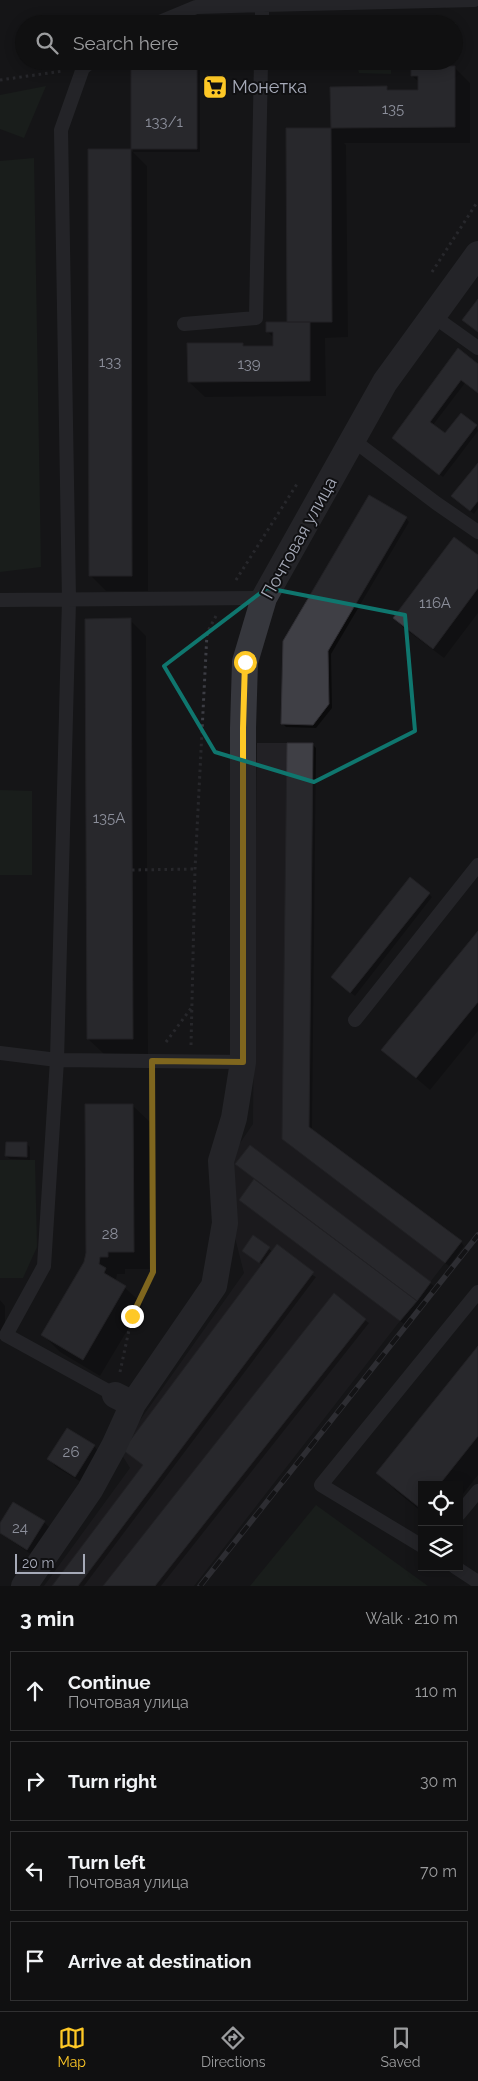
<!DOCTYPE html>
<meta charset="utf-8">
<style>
body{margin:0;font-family:Raleway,sans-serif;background:#1e1e1f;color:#f1f3f6}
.controls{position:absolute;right:15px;bottom:15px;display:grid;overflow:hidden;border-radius:0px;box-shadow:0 2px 12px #0003}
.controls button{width:45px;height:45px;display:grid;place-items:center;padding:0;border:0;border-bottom:1px solid #303031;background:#101011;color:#f1f3f6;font:25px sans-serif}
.scale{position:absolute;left:15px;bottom:12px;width:70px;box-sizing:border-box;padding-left:5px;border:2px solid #a6aab8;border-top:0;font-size:14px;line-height:18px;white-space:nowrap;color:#a6aab8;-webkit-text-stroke:4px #101012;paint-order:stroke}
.stop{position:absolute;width:15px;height:15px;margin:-11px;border:4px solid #fec826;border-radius:50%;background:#fff}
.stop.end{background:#fec826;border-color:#fff;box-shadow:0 1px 5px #0008}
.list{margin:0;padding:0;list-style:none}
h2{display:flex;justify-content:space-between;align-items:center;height:65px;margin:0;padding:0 20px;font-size:21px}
h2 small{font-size:16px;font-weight:400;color:#9c9d9f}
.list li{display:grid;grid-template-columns:32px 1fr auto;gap:15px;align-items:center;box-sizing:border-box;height:80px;margin:0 10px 10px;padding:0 10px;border:1px solid #303031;border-radius:0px}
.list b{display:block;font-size:19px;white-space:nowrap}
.list p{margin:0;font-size:16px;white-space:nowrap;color:#9c9d9f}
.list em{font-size:16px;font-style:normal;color:#9c9d9f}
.icon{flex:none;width:28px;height:28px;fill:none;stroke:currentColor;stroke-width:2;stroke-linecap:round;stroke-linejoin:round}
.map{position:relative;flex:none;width:478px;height:1586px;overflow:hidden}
.search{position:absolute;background:#101011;box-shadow:0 2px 12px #0003;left:15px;right:15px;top:15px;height:55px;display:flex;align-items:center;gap:12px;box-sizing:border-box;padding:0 18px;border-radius:28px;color:#9c9d9f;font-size:19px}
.sheet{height:425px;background:#101011}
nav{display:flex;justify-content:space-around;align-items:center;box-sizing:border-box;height:70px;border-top:1px solid #303031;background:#101011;font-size:14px;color:#9c9d9f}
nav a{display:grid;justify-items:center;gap:2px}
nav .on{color:#fec826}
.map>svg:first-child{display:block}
.built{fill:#222125}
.green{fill:#1d261f}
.shadow{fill:#0007}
.building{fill:#3f3f45;stroke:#302f34}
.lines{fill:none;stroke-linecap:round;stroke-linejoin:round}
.path{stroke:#3c3d44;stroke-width:3;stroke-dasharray:2.5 4;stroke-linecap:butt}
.lane{stroke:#36373d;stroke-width:14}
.street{stroke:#36373d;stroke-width:26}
.rail-casing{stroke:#494a52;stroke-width:5.5}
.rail{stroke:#101012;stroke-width:4;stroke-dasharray:11;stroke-linecap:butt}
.route{stroke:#fec826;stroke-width:6}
.marked{fill:none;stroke:#0f766e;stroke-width:4;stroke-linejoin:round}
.labels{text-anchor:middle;stroke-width:4;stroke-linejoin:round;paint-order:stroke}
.number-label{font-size:15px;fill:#8c8f9b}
.poi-label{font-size:18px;fill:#a6aab8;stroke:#101012;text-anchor:start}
.street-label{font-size:18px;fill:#a6aab8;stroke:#101012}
</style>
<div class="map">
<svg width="478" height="1586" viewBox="0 0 478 1586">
<rect width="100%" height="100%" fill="#151517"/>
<path class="built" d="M257 743H313L309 1127 462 1241 194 1586H44L130 1468 119 1450 244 1273 219 1174 253 1124Z"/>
<path class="green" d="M356 19 456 23 455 55 454 24H356Z
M356 61H391V74L359 73Z
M46 86 24 138 0 129V95Z
M34 158 41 567 0 572V161Z
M0 790 32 791V875H0Z
M0 1160H35L37 1247 23 1278H0Z
M316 1505 428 1586H250Z"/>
<path class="shadow" d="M132 66H196L200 70V152H133L147 166 148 591H106L90 575 131 150 133 152Z
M454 67 470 83V143H344L346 145 348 337 325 338 326 396 205 397 189 382 242 344 246 348 275 347V339L268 332 288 324 287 130 334 129 332 127 387 88 391 91H419V82L412 76Z
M458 350 478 366V393L465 383 433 425 446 435 476 426 478 431 443 477 397 441Z
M478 465V508L474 514 456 500Z
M406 518 409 522 331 654 332 708 316 728 286 727 282 723Z
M478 557V613L444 658 405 629 394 618Z
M130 620 146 636 148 1054H104L88 1039Z
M312 744 316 748 312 1131 461 1242 464 1246 449 1266 287 1143Z
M429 894 432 897 355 996 336 981Z
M478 933V1031L430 1090 383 1050Z
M132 1105 150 1122 151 1269H125V1274H117L116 1280 143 1304 100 1376 60 1352 43 1335 85 1262Z
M27 1144 30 1147V1160L10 1159 6 1156Z
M256 1179 430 1283 434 1286 404 1324 244 1203 240 1200Z
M253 1237 273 1252 316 1277 84 1586H54L145 1466 263 1265 247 1254Z
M0 1300 5 1306V1340H0Z
M365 1320 369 1323 161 1586H104Z
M478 1348V1475L459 1499V1485H422V1512L396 1491 378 1473Z
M94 1446 101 1454 83 1483 56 1467 49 1459Z
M44 1522 52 1530 35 1557 0 1533V1525Z"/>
<path class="building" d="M131 65H197V149H131Z
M411 66H455V127L331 128 330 87 387 86V90H418V76H411Z
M286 128H331L332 322H287Z
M88 149H131L132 576H89Z
M478 299V332L462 320Z
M266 322H310V381L188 382 187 343H243V346H273V332H266Z
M458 348 478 364V393L461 380 430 422 445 433 461 413 477 425 439 475 392 438Z
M478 463V501L470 511 451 496Z
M369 495 407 517 328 651 329 704 313 725 281 724 283 641Z
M454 537 478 555V588L433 649 393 618Z
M131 618 133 1039H87L85 619Z
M287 743H313L309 1127 462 1241 445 1263 282 1139Z
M410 877 430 893 350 993 331 977Z
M478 931V1002L416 1078 381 1050Z
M85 1104H133L134 1252H108V1257H100L99 1264 106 1268 104 1273 126 1286 83 1360 41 1335 84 1262 86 1253Z
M6 1142H27V1157L5 1156Z
M250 1145 431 1282 417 1301 235 1164Z
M254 1179 417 1301 400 1321 239 1200Z
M253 1235 270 1247 259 1263 242 1251Z
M277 1244 314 1272 78 1586H52L143 1465 123 1450Z
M334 1293 366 1319 155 1586H103Z
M478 1346V1436L439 1485H422V1506L420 1508 376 1473Z
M67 1428 95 1445 75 1477 47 1459Z
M13 1502 45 1521 27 1550 0 1533V1523Z"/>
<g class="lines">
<path class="path" d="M0 80 63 71
M432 272 478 201
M236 580 297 484
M132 870 195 869
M166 1042 192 1007
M191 1045 195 869 207 633 216 616
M120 1372 132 1316 153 1272V1079"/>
<path class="lane" d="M155 24 196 7 262 5V0
M262 24V5L474 0
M92 61 83 68 61 130 69 600 57 1060 44 1266 6 1335 115 1395
M433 316 478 348
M184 324 256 318 261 61
M353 440 436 503 478 532
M0 600 264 598
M355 1020 478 865
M0 1053 57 1060 243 1062
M459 1514 478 1491
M422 1546 321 1485 478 1292
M455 1567 478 1582"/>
<path class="street" d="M115 1395 133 1404 214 1286 225 1223 221 1161 234 1118 243 1062V728L245 662 264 598 385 382 478 254
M24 1586 90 1490 114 1446 133 1404"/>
<defs>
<path id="rail" d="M200 1586 478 1235"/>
</defs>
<use href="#rail" class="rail-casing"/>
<use href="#rail" class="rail"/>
</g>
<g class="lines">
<path class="route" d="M132 1316 153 1272 152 1061 243 1062V728L245 662"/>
</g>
<path d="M0 0H478V1586H0ZM267 588 405 615 415 731 314 782 215 752 164 666Z" fill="#151517" fill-opacity=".55" fill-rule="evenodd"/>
<path class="marked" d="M267 588 405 615 415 731 314 782 215 752 164 666Z"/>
<defs>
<symbol id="supermarket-square" viewBox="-11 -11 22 22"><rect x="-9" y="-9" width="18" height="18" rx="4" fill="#fec826" stroke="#101012"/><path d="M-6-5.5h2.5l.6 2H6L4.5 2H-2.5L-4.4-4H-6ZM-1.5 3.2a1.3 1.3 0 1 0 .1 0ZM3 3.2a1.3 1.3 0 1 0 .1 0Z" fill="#111"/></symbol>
</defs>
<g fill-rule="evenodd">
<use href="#supermarket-square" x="201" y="73" width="28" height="28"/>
</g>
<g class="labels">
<g class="number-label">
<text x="393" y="114">135</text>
<text x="164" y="127">133/1</text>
<text x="110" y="367">133</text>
<text x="249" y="369">139</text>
<text x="435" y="608">116А</text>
<text x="109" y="823">135А</text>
<text x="110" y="1239">28</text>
<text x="71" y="1457">26</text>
<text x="20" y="1533">24</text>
</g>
<g class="poi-label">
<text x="232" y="93">Монетка</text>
</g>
<g class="street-label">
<text transform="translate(299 538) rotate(-61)" y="6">Почтовая улица</text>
</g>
</g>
</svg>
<div class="controls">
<button><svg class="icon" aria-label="locate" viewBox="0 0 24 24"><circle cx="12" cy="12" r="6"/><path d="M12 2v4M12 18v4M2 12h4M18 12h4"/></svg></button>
<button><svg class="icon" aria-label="layers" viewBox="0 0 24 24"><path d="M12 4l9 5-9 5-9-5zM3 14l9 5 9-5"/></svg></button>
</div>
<div class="scale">20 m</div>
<div class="stop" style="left:245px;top:662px"></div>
<div class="stop end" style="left:132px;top:1316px"></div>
<div class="search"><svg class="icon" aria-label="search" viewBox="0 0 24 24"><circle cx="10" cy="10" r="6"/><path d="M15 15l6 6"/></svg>Search here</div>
</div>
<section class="sheet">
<h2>3 min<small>Walk · 210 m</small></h2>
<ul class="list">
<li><svg class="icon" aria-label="ahead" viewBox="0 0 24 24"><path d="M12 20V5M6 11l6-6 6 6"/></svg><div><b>Continue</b><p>Почтовая улица</p></div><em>110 m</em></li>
<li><svg class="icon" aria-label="right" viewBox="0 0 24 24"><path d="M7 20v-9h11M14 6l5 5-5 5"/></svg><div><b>Turn right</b></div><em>30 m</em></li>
<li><svg class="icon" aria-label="left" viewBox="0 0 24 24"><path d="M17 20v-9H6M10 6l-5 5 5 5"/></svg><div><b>Turn left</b><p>Почтовая улица</p></div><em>70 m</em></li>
<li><svg class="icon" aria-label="arrive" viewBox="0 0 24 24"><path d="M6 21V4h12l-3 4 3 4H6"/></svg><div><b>Arrive at destination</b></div></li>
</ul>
</section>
<nav>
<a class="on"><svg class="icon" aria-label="map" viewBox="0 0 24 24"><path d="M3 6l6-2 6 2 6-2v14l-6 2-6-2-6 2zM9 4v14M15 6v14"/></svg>Map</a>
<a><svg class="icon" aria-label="directions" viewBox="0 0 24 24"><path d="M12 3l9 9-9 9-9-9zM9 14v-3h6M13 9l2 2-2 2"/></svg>Directions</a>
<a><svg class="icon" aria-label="saved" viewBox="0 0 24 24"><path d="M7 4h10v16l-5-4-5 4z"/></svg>Saved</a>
</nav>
